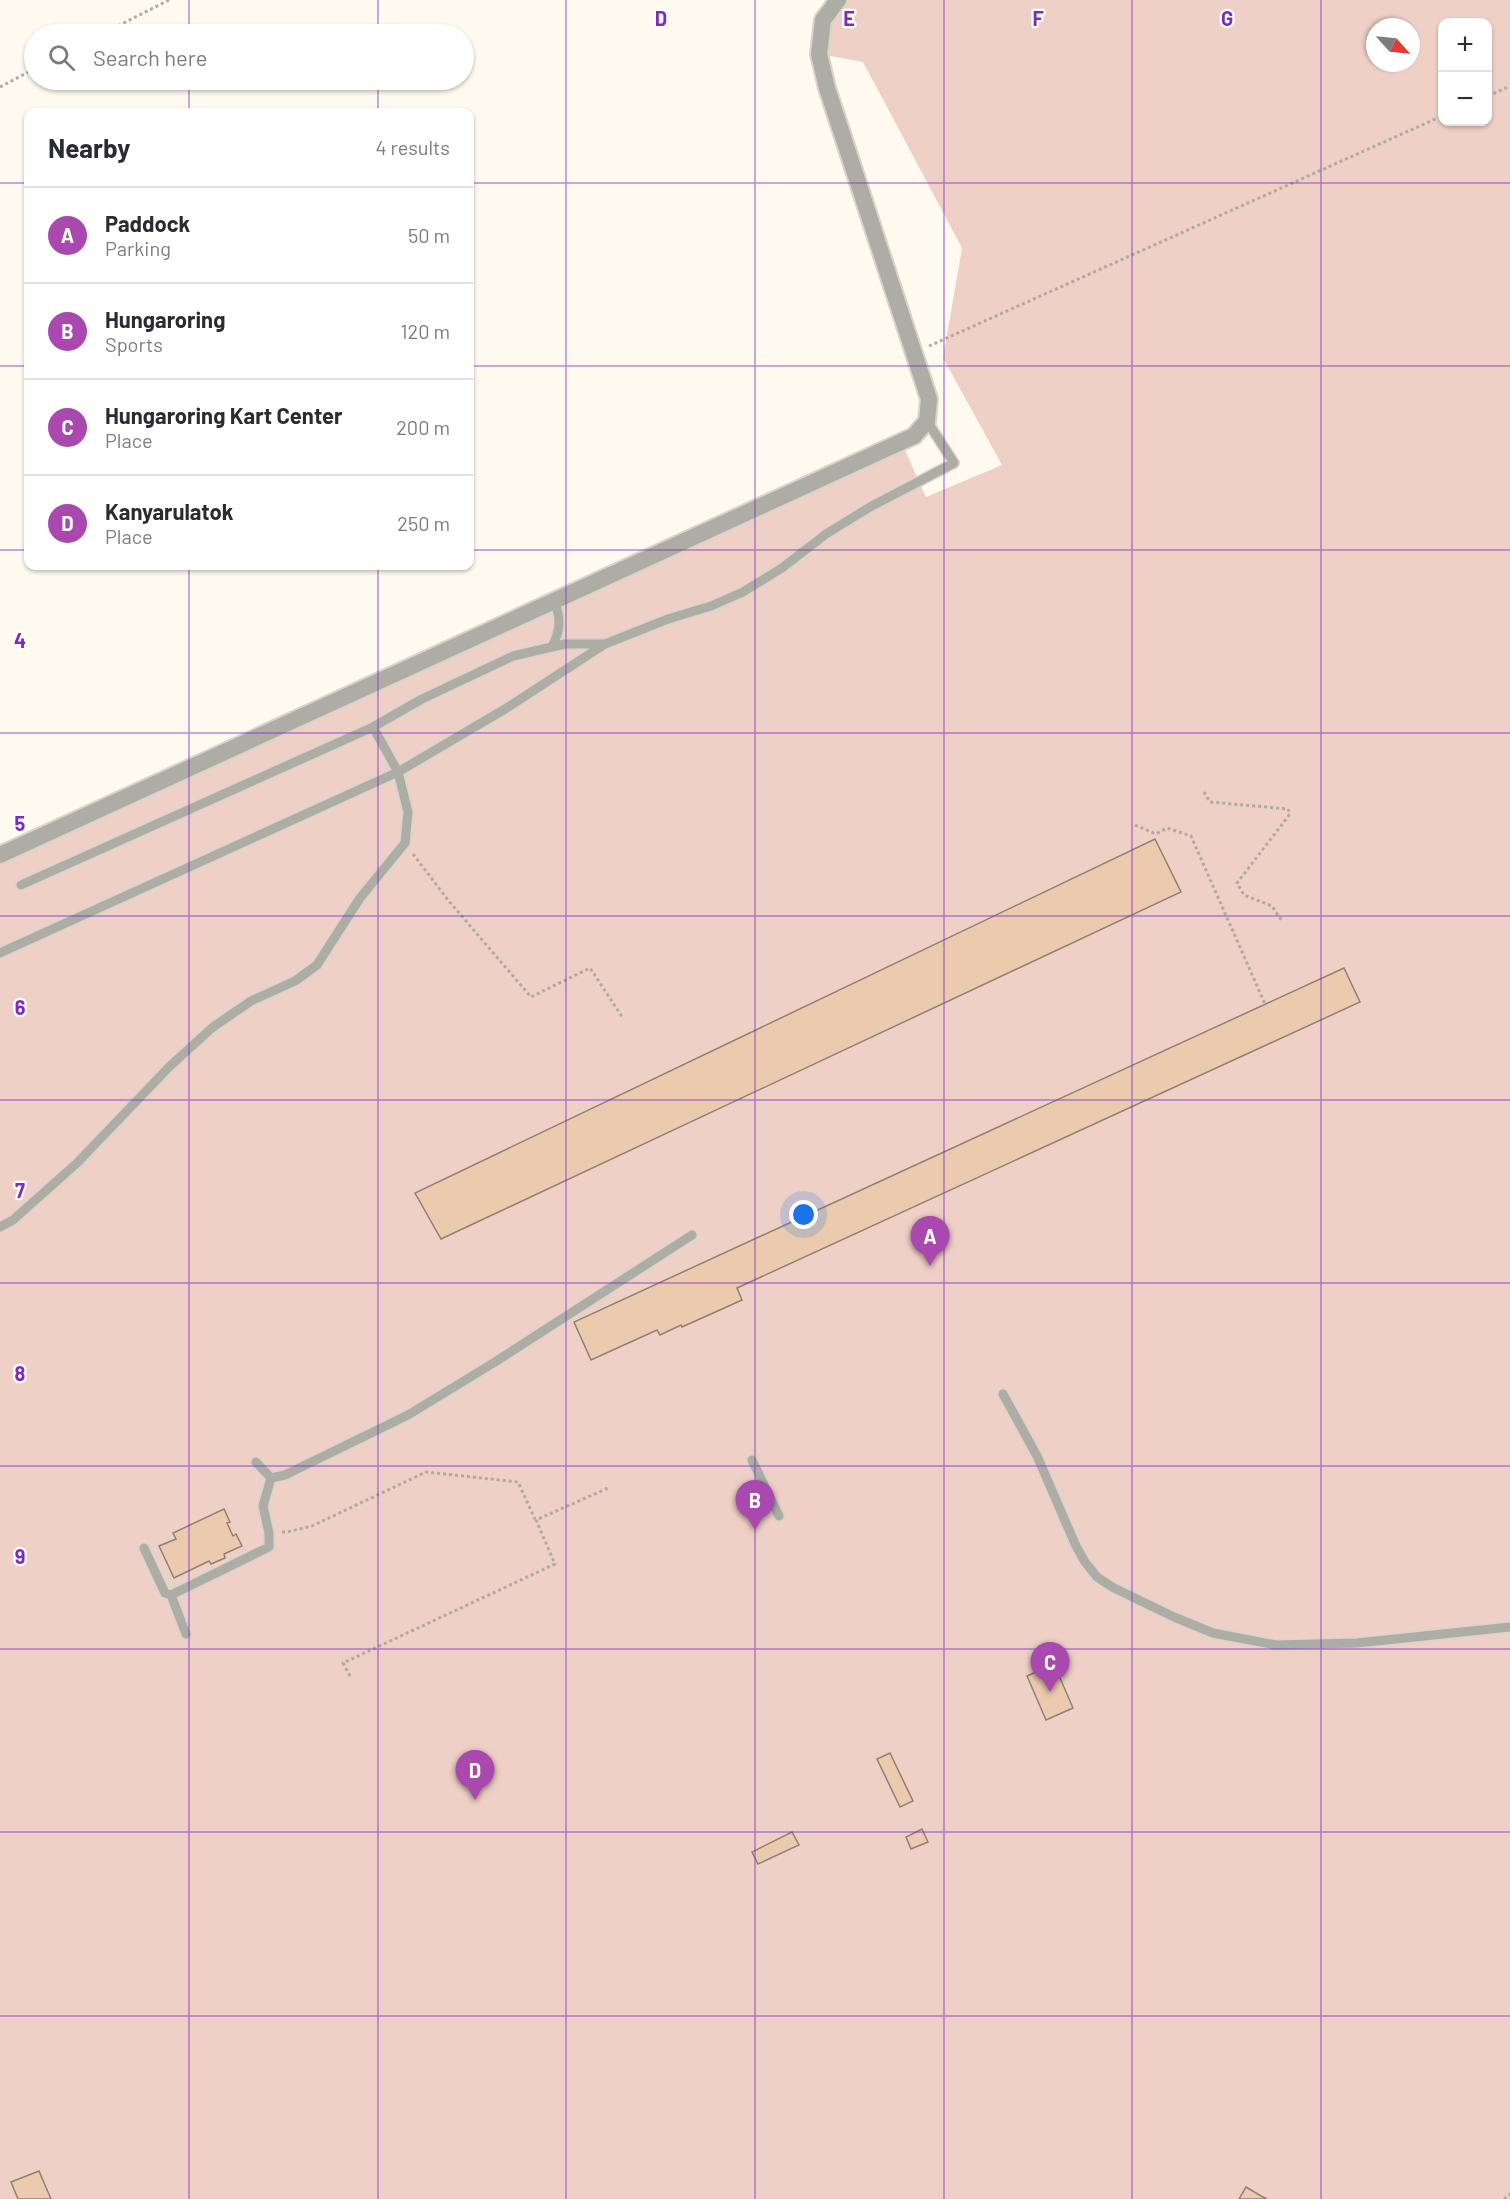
<!DOCTYPE html>
<meta charset="utf-8">
<style>
body{margin:0;font-family:Barlow,sans-serif;background:#f2f2f3;color:#2b2b33}
.controls{position:absolute;right:18px;top:18px;display:grid;overflow:hidden;border-radius:12px;box-shadow:0 2px 4px #0004}
.controls button{width:54px;height:54px;display:grid;place-items:center;padding:0;border:0;border-bottom:2px solid #e1e1e2;background:#fff;color:#2b2b33;font:30px sans-serif}
.compass{position:absolute;left:1366px;top:18px;width:54px;height:54px;border-radius:50%;background:#fff;box-shadow:0 2px 4px #0004;rotate:117deg}
.you{position:absolute;left:804px;top:1215px;width:21px;height:21px;margin:-15px;border:4px solid #fff;border-radius:50%;background:#1a73e8;box-shadow:0 0 0 9px #1a73e833}
.badge{display:grid;place-items:center;width:39px;height:39px;border-radius:50%;background:#a948af;color:#fff;font-size:20px;font-weight:700}
.pin{position:absolute;translate:-50% -50px;filter:drop-shadow(0 2px 3px #0008)}
.pin::after{content:'';position:absolute;top:32px;width:21px;height:18px;background:inherit;clip-path:polygon(0 0,100% 0,50% 100%)}
.list{margin:0;padding:0;list-style:none}
h2{display:flex;justify-content:space-between;align-items:center;height:78px;margin:0;padding:0 24px;font-size:26px}
h2 small{font-size:20px;font-weight:400;color:#7c7c81}
.list li{display:grid;grid-template-columns:39px 1fr auto;gap:18px;align-items:center;box-sizing:border-box;height:96px;padding:0 24px;border-top:2px solid #e1e1e2}
.list b{display:block;font-size:22px;white-space:nowrap}
.list p{margin:0;font-size:20px;white-space:nowrap;color:#7c7c81}
.list em{font-size:20px;font-style:normal;color:#7c7c81}
.icon{flex:none;width:33px;height:33px;fill:none;stroke:currentColor;stroke-width:2;stroke-linecap:round;stroke-linejoin:round}
.map{position:relative;flex:none;width:1510px;height:2199px;overflow:hidden}
.search{position:absolute;background:#fff;box-shadow:0 2px 4px #0004;left:24px;top:24px;width:450px;height:66px;display:flex;align-items:center;gap:15px;box-sizing:border-box;padding:0 21px;border-radius:33px;color:#7c7c81;font-size:22px}
.panel{position:absolute;background:#fff;box-shadow:0 2px 4px #0004;left:24px;top:108px;width:450px;height:462px;border-radius:12px}
.map>svg:first-child{display:block}
.green{fill:#efd0c7;fill-rule:evenodd}
.building{fill:#eccaad;stroke:#8f8176;stroke-width:1.5}
.lines{fill:none;stroke-linecap:round;stroke-linejoin:round}
.service-casing{stroke:#d9d4cb;stroke-width:12}
.minor-casing{stroke:#d9d4cb;stroke-width:20}
.path{stroke:#afaba2;stroke-width:3;stroke-dasharray:3 3;stroke-linecap:butt}
.service{stroke:#adada6;stroke-width:9}
.minor{stroke:#adada6;stroke-width:16}
.grid{fill:none;stroke:#7b2cbf;stroke-width:1.5;stroke-opacity:0.55}
.grid-label{font-size:20px;text-anchor:middle;font-weight:bold;fill:#7b2cbf;stroke:#fff;stroke-width:4.5;stroke-linejoin:round;paint-order:stroke}
</style>
<div class="map">
<svg width="1510" height="2199" viewBox="0 0 1510 2199">
<rect width="100%" height="100%" fill="#fffaf0"/>
<path class="green" d="M838 0H1510V2199H0V861L905 450 926 497 1002 465 943 358 962 248 863 62 819 54ZM1442 22H1488V122H1442ZM1375 27H1411V63H1375Z"/>
<path class="building" d="M1155 839 1181 892 441 1239 415 1193Z
M1344 968 1360 1002 737 1288 742 1300 682 1327 681 1325 660 1335 657 1330 591 1360 574 1322Z
M224 1509 230 1522 227 1523 233 1536 236 1534 242 1546 224 1554 225 1558 211 1564 209 1561 174 1578 159 1546 176 1539 173 1533Z
M1054 1664 1073 1708 1046 1720 1027 1676Z
M890 1753 913 1801 900 1807 877 1759Z
M922 1829 928 1842 911 1849 906 1837Z
M792 1832 799 1845 758 1864 752 1852Z
M39 2171 51 2199H18L11 2182Z
M1246 2187 1261 2196 1267 2199H1239Z"/>
<g class="lines">
<defs>
<path id="service" d="M552 647C561 629 561 619 554 600
M21 885 373 727 422 699 513 656 565 644H605
M0 953 398 772 505 709 605 644 668 619 711 606 743 592 782 568 826 534 870 507 954 463 927 421
M0 1227 13 1220 77 1163 170 1066 213 1027 251 1001 295 981 317 965 360 898 405 843 408 812 398 772 373 727
M1003 1394 1037 1456 1076 1546 1085 1562 1097 1577 1114 1588 1174 1617 1213 1633 1276 1645 1357 1643 1510 1627
M752 1460 779 1516
M256 1462 271 1478 285 1475 408 1415 495 1362 692 1235
M144 1548 165 1593 171 1595 269 1547V1533L263 1506 271 1478
M171 1595 186 1634"/>
<path id="minor" d="M0 855 914 436 927 421 929 399 827 88 819 54 823 20 838 0"/>
</defs>
<use href="#service" class="service-casing"/>
<use href="#minor" class="minor-casing"/>
<path class="path" d="M102 34 169 0
M0 87 34 69
M1488 96 1510 86
M929 346 1442 116
M1204 792 1210 802 1288 809 1290 814 1237 883 1244 895 1272 906 1282 921
M1135 825 1156 834 1167 828 1191 836 1265 1004
M413 854 448 900 531 997 590 968 623 1018
M282 1532H287L312 1526 426 1472 518 1482 535 1519
M350 1676 343 1663 555 1564 536 1520 608 1488
M1504 2199 1510 2194"/>
<use href="#service" class="service"/>
<use href="#minor" class="minor"/>
</g>
<path class="grid" d="M189 0V34M378 0V34M566 0V2199M755 0V2199M944 0V2199M1132 0V2199M1321 0V2199M189 80V112M378 80V112M0 183H28M470 183H1510M0 366H28M470 366H1510M0 550H28M470 550H1510M189 566V2199M378 566V2199M0 733H1510M0 916H1510M0 1100H1510M0 1283H1510M0 1466H1510M0 1649H1510M0 1832H1510M0 2016H1510"/>
<g class="grid-label">
<text x="661" y="26">D</text>
<text x="849" y="26">E</text>
<text x="1038" y="26">F</text>
<text x="1227" y="26">G</text>
<text x="20" y="648">4</text>
<text x="20" y="831">5</text>
<text x="20" y="1015">6</text>
<text x="20" y="1198">7</text>
<text x="20" y="1381">8</text>
<text x="20" y="1564">9</text>
</g>
</svg>
<div class="controls">
<button>+</button>
<button>−</button>
</div>
<svg class="compass" viewBox="-18 -18 36 36"><path d="M0-13l5 13h-10z" fill="#e53935"/><path d="M0 13l5-13h-10z" fill="#7c7c81"/></svg>
<div class="you"></div>
<div class="pin badge" style="left:930px;top:1266px">A</div>
<div class="pin badge" style="left:755px;top:1530px">B</div>
<div class="pin badge" style="left:1050px;top:1692px">C</div>
<div class="pin badge" style="left:475px;top:1800px">D</div>
<div class="search"><svg class="icon" aria-label="search" viewBox="0 0 24 24"><circle cx="10" cy="10" r="6"/><path d="M15 15l6 6"/></svg>Search here</div>
<section class="panel">
<h2>Nearby<small>4 results</small></h2>
<ul class="list">
<li><span class="badge">A</span><div><b>Paddock</b><p>Parking</p></div><em>50 m</em></li>
<li><span class="badge">B</span><div><b>Hungaroring</b><p>Sports</p></div><em>120 m</em></li>
<li><span class="badge">C</span><div><b>Hungaroring Kart Center</b><p>Place</p></div><em>200 m</em></li>
<li><span class="badge">D</span><div><b>Kanyarulatok</b><p>Place</p></div><em>250 m</em></li>
</ul>
</section>
</div>
